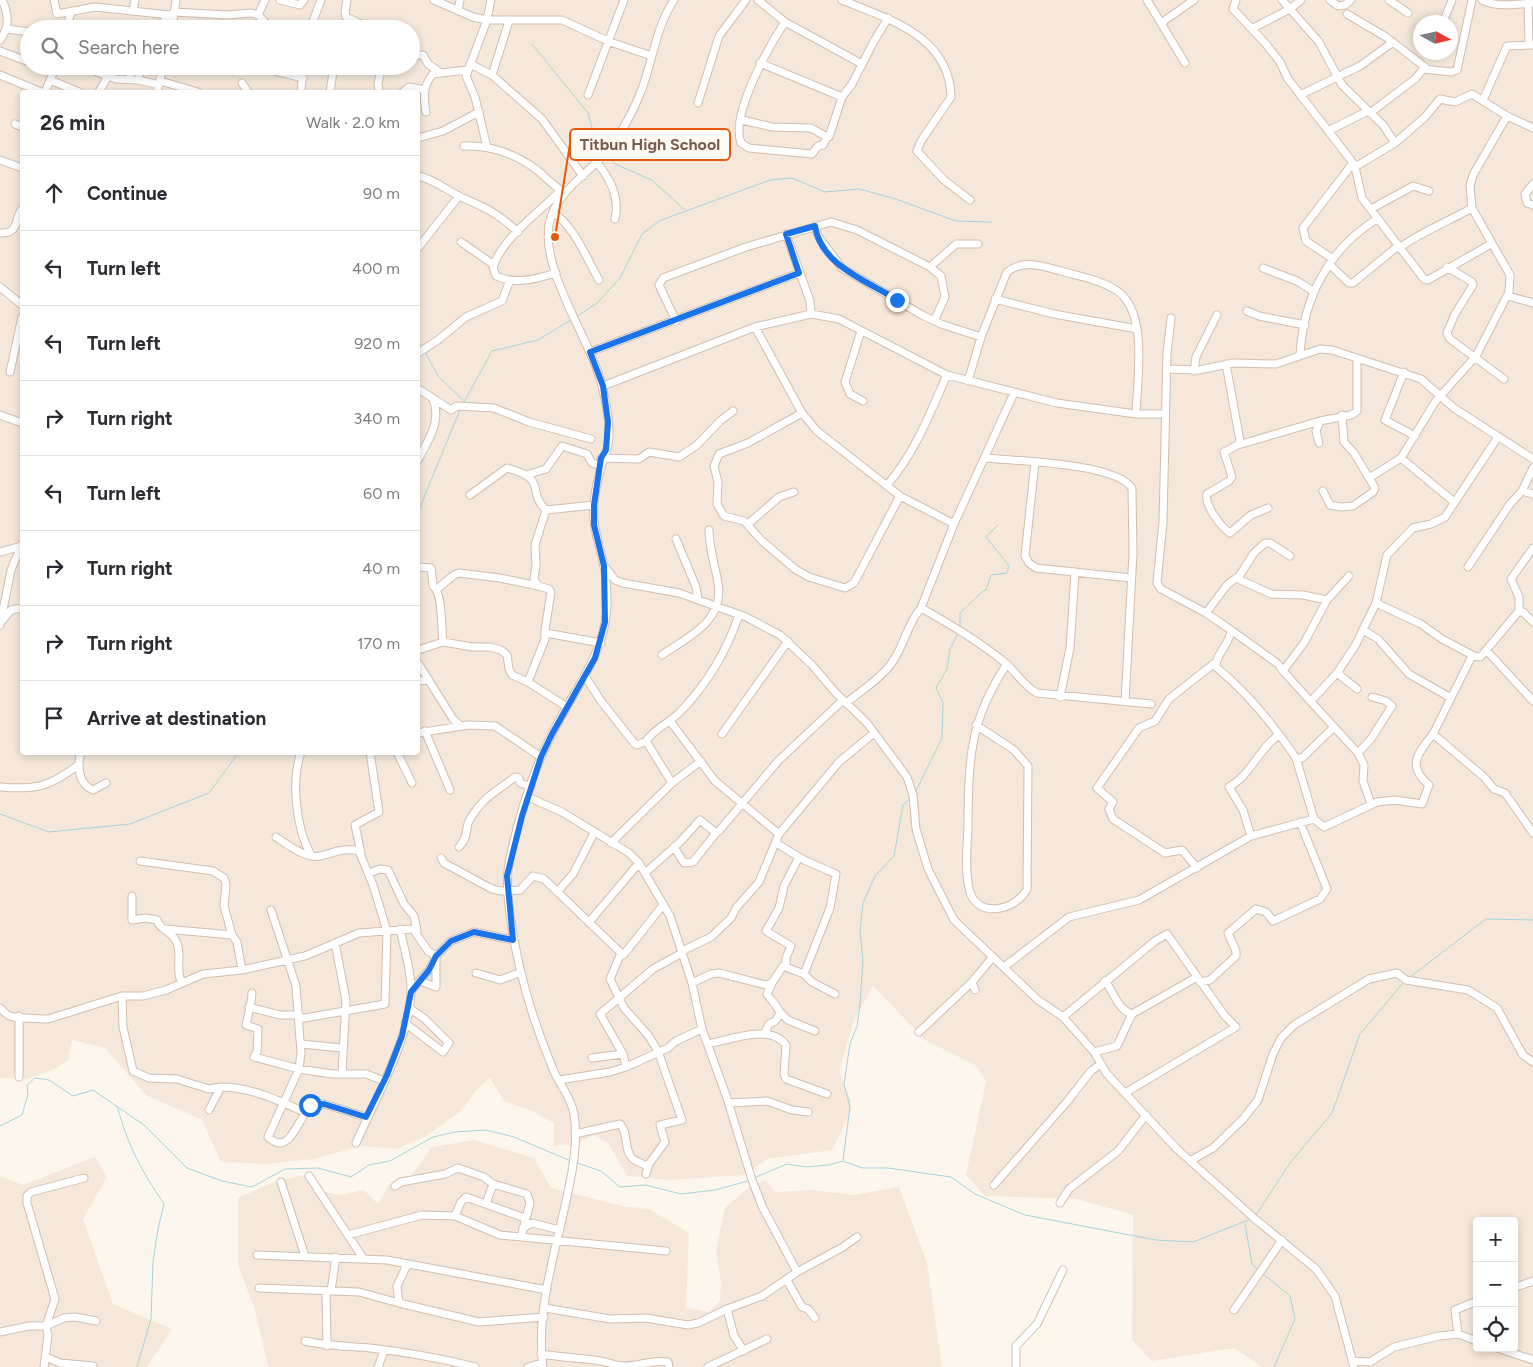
<!DOCTYPE html>
<meta charset="utf-8">
<style>
body{margin:0;font-family:Figtree,sans-serif;background:#f2f2f3;color:#2b2b33}
.controls{position:absolute;right:15px;bottom:15px;display:grid;overflow:hidden;border-radius:5px;box-shadow:0 2px 8px #0003}
.controls button{width:45px;height:45px;display:grid;place-items:center;padding:0;border:0;border-bottom:1px solid #e1e1e2;background:#fff;color:#2b2b33;font:25px sans-serif}
.compass{position:absolute;left:1413px;top:15px;width:45px;height:45px;border-radius:50%;background:#fff;box-shadow:0 2px 8px #0003;rotate:98deg}
.stop{position:absolute;width:15px;height:15px;margin:-11px;border:4px solid #1a73e8;border-radius:50%;background:#fff}
.stop.end{background:#1a73e8;border-color:#fff;box-shadow:0 1px 5px #0008}
.list{margin:0;padding:0;list-style:none}
h2{display:flex;justify-content:space-between;align-items:center;height:65px;margin:0;padding:0 20px;font-size:21px}
h2 small{font-size:16px;font-weight:400;color:#7c7c81}
.list li{display:grid;grid-template-columns:32px 1fr auto;gap:15px;align-items:center;box-sizing:border-box;height:75px;padding:0 20px;border-top:1px solid #e1e1e2}
.list b{display:block;font-size:19px;white-space:nowrap}
.list em{font-size:16px;font-style:normal;color:#7c7c81}
.icon{flex:none;width:28px;height:28px;fill:none;stroke:currentColor;stroke-width:2;stroke-linecap:round;stroke-linejoin:round}
.map{position:relative;flex:none;width:1533px;height:1367px;overflow:hidden}
.search{position:absolute;background:#fff;box-shadow:0 2px 8px #0003;left:20px;top:20px;width:400px;height:55px;display:flex;align-items:center;gap:12px;box-sizing:border-box;padding:0 18px;border-radius:28px;color:#7c7c81;font-size:19px}
.panel{position:absolute;background:#fff;box-shadow:0 2px 8px #0003;left:20px;top:90px;width:400px;height:665px;border-radius:5px}
.map>svg:first-child{display:block}
.residential{fill:#f5e8da;fill-rule:evenodd}
.lines{fill:none;stroke-linecap:round;stroke-linejoin:round}
.stream{stroke:#a5d3da;stroke-width:1}
.minor-casing{stroke:#d1beb0;stroke-width:9}
.minor{stroke:#fff;stroke-width:7}
.route{stroke:#1a73e8;stroke-width:6}
.leader{fill:none;stroke:#e8590c;stroke-width:2}
.callout-dot{fill:#e8590c;stroke:#fffaf3;stroke-width:2}
.callout{fill:#fffaf3;stroke:#e8590c;stroke-width:2}
.callout-label{font-size:16px;text-anchor:middle;font-weight:bold;fill:#7a5c4d}
</style>
<div class="map">
<svg width="1533" height="1367" viewBox="0 0 1533 1367">
<rect width="100%" height="100%" fill="#fdf6ec"/>
<path class="residential" d="M0 0H1533V1367H1262L1234 1348 1152 1361 1132 1340 1133 1215 1077 1199 985 1196 966 1175 986 1081 975 1065 925 1040 873 986 853 1023 839 1072 851 1101 847 1120 832 1150 767 1159 745 1175 667 1180 627 1176 608 1143 594 1135 571 1146 562 1144 554 1147V1123L532 1111 504 1101 490 1078 478 1088 461 1111 426 1136 397 1149 361 1146 314 1159 267 1164 221 1162 202 1120 146 1095 105 1048 72 1040 68 1060 57 1068 27 1079 0 1078ZM1420 22H1450V52H1420ZM29 29H411V66H29ZM22 92H418V752H22ZM1477 1221H1514V1348H1477Z
M474 1140 534 1158 551 1188 622 1206 649 1209 689 1233 686 1308 709 1312 720 1301 721 1281 716 1251 725 1208 747 1189 765 1180 775 1192 813 1190 853 1195 899 1187 927 1263 942 1367H268L255 1310 238 1265V1198L276 1181 310 1174 325 1192 339 1195 364 1190 378 1204 389 1185 405 1184 432 1147Z
M95 1157 107 1177 83 1219 113 1304 172 1329 147 1367H0V1176L23 1185Z"/>
<g class="lines">
<path class="stream" d="M532 44 588 113 597 146 603 152
M607 156 615 164 652 180 685 210
M576 317 597 303 620 278 642 234 659 221 770 180 792 178 825 192 859 189 896 199 956 221 991 222
M418 342 422 346
M425 352 438 376 464 401
M463 404 492 351 538 340 571 320
M418 512 460 410
M960 627V613L983 591 986 590 991 575 1007 573 1009 566 986 537 998 525
M915 793 942 738 943 703 936 688 947 669 950 649 958 633
M0 814 49 832 130 824 209 793 239 752
M1410 977 1486 919 1533 920
M117 1106C129 1148 140 1168 164 1204L158 1229 153 1261 151 1319 137 1367
M0 1126 22 1115 28 1094 27 1085 35 1078 49 1080 73 1096 93 1090 144 1125 187 1168 222 1181 252 1187 285 1169 318 1168 351 1177 369 1165 390 1161 433 1137 455 1132 486 1130 514 1137 571 1161
M843 1160 850 1107 844 1084 850 1044 857 1026 860 1004 863 961 860 931 863 903 875 876 894 856 903 805 911 798
M577 1163 601 1171 620 1187 646 1185 681 1194 715 1190 748 1181
M754 1178 787 1164 806 1167 829 1165 843 1161 862 1168H888L951 1177 975 1194 1025 1215 1156 1240 1193 1242 1251 1219
M1256 1215 1290 1163 1332 1113 1360 1034 1403 983
M1245 1224 1252 1264 1257 1269
M1262 1273 1290 1296 1295 1319 1274 1367"/>
<defs>
<path id="minor" d="M54 0 57 14 95 7 170 15 173 19
M280 0 300 5 304 0
M347 0 345 12 346 17 371 29
M434 0 473 17 487 20H562L610 42 652 56
M758 0 785 22 862 64
M842 0C888 19 950 36 951 97L921 141 917 151 944 180 970 200
M1147 0 1185 63
M1236 0 1233 9 1266 44 1280 62 1288 79 1350 159 1355 167 1362 198 1424 279 1428 280 1491 244
M1282 0 1319 42 1342 85 1383 125 1395 143
M1330 0 1338 6 1345 5 1351 0
M1389 0 1408 13
M1482 0C1497 8 1517 4 1533 3
M1528 3 1529 44
M133 11 135 0
M458 11 460 0
M174 12 227 15 251 13 258 15 272 29
M1347 14 1386 37 1425 67 1415 79 1370 113
M258 15 265 0
M509 21 492 75 542 119 583 176
M785 22C769 46 730 115 741 143L749 148 812 154 818 146 823 145 827 137H829L842 97 852 84 874 41 888 18
M1443 22 1452 0
M1161 23 1194 0
M1253 28 1290 9 1301 0
M7 29 29 32
M66 29 71 12
M156 29 170 15
M172 29 176 0
M310 29 321 0
M0 40C10 27 9 14 2 0
M0 51 29 62
M412 55H423L428 64 441 73
M760 63 842 97
M470 64 492 75
M40 66 54 71
M81 66 116 79 139 80 159 85
M139 66V80
M254 66 303 78
M1424 69 1451 72 1457 70 1472 0
M0 75 41 92
M130 79 132 66
M50 80 79 92
M160 81 198 92
M242 83 248 92
M45 92 56 66
M99 92 108 76
M157 92 163 66
M301 92 303 66
M330 92 334 66
M379 92 378 83 382 66
M403 92 409 87 425 90
M588 95 624 0
M1300 95 1360 66 1393 42
M1483 100 1507 46 1533 45
M698 103 719 36 746 0
M426 112C423 98 423 85 433 74L467 70
M742 120 772 127 811 128 827 137
M15 124 22 127
M1328 131 1368 111
M418 138 443 131 479 112
M464 146C490 145 516 154 537 170 546 177 554 187 564 192
M487 147 475 97 466 76 487 20 491 0
M0 160 22 168
M598 164C611 180 620 198 615 219
M1355 167 1395 143 1425 117 1440 99 1455 102 1472 94 1507 116 1533 128
M418 176C434 179 446 190 461 197 486 208 496 212 518 232
M1533 184 1525 194 1527 203 1533 205
M1371 209 1413 186 1429 191
M553 212C575 228 586 257 599 280
M815 226 818 236 842 268 922 315 941 324 981 337
M0 233C21 233 13 220 22 209
M786 234 810 301 811 314
M461 242 494 265
M418 248 459 196
M1399 248C1423 231 1447 222 1472 208
M1333 259 1306 241 1303 228 1353 163
M1329 264 1349 283H1353L1398 246
M930 267 956 244H978
M1447 267 1472 282 1473 285 1455 314 1447 333 1450 339 1504 379
M1263 268 1297 281 1313 291
M556 273C536 279 516 285 496 276L493 267C503 237 540 212 561 190
M0 287 22 305
M1508 296 1533 303
M995 299 1054 314 1137 329
M1247 311 1259 316 1305 325
M1171 318 1167 353 1163 522 1157 583 1161 589 1206 613 1231 630C1231 643 1215 654 1216 667 1248 693 1273 724 1296 758H1302L1334 727 1283 671 1278 664 1231 630
M676 321 659 285 663 278 746 247 831 222 857 230 930 267 941 276 945 297 935 319
M755 327 802 413 817 431 900 496 954 524
M861 331 845 382 850 394 863 401
M590 352 799 273
M418 353 438 340 466 317 502 301 510 280
M1300 355C1303 299 1328 249 1377 219
M1226 364 1240 441 1238 445 1224 452 1232 477 1229 481 1207 494C1204 505 1221 527 1230 533L1251 515 1268 508
M1168 369 1199 370 1233 363 1276 364 1320 349 1332 350 1421 379 1454 408 1533 459
M1194 371 1196 357 1217 315
M10 372 22 317
M1404 372 1385 420 1415 436
M968 381 981 337 1007 272C1023 259 1042 266 1061 271 1079 276 1100 280 1116 290 1149 311 1137 379 1136 414
M603 386 755 327 811 314 839 319 947 375 1057 403 1136 414H1165
M420 390 451 410 457 406 494 408 529 422 591 439
M802 413 748 443 719 454 714 466 718 482 717 504 724 516 744 521 762 541 795 569 809 577 845 588 854 583 900 496
M0 415 22 423
M1319 443 1316 431 1320 421 1351 415 1357 411V360
M1238 445 1320 421
M601 458 639 459 649 452 679 457 697 445 720 421 733 411
M985 458C1017 461 1115 463 1132 488L1133 553 1125 702
M1401 458 1453 501
M418 460C428 440 442 422 433 399
M1035 462 1025 556 1029 563 1036 568 1131 578
M526 475 546 469 562 446 587 454 592 463 601 466
M1369 478 1401 458 1435 402 1476 356 1509 292 1510 275 1472 208 1470 186 1473 175 1507 116
M887 485C915 453 930 413 947 375
M1323 491 1330 505 1341 507 1353 506 1373 492 1375 488 1354 453 1344 442 1342 415
M1522 491 1533 468
M470 495 507 468C549 479 526 491 546 510L594 505
M748 524 779 497 794 492
M676 539 696 587 698 599
M0 552 22 546
M418 567 431 568 433 586C443 593 441 628 443 642
M605 567 615 580 623 583 679 593 746 617 780 635 812 665 835 692 867 723 907 777 913 795 916 829 928 869 954 920 1038 1000 1063 1017 1094 1052 1107 1074 1177 1149 1254 1218 1316 1269 1335 1296 1354 1367
M1468 567 1510 504 1522 491 1533 494
M1238 578 1254 553 1265 543H1270L1290 556
M437 589 454 575 459 573 500 578 538 586
M1376 603 1421 624 1442 639 1474 656
M921 608C950 624 977 640 1003 661 1016 671 1023 686 1037 693L1151 704
M1519 612V597L1511 579 1533 548
M1206 613 1227 585 1236 578 1271 594 1303 595 1327 600
M1 622 11 610 22 608
M1533 622 1523 612H1518L1483 654 1480 657 1472 656 1433 734 1484 777 1494 789 1505 793 1533 833
M0 625 11 570 22 544
M1363 630 1378 639 1409 674 1451 698
M546 633 601 643
M418 650 443 642 473 647H490L501 650 507 655 509 669 512 675 528 682 567 707
M1487 651 1533 701
M662 655C688 637 725 621 718 583 715 565 709 548 709 530
M418 663 453 719 461 726
M1283 671 1304 643 1327 600 1349 576
M1337 673 1357 689
M585 676 601 701 634 743 637 745 646 741
M418 681 429 680
M528 682 545 639V630L551 592 549 589 538 586 534 579 536 565 535 545 546 510
M1060 697 1070 648 1075 572
M1312 700 1337 673 1355 646 1376 603 1387 555 1413 528 1431 524 1445 517 1498 437
M846 703C861 691 880 679 891 664 904 647 907 624 921 608L954 524 1014 393
M670 721 715 781 779 834
M976 725 1014 750 1028 766 1027 889C1016 911 975 920 969 888 964 867 968 842 968 820 969 756 970 719 1007 664
M1334 727 1358 753 1364 765 1363 781 1371 804
M425 731 450 790
M418 733 468 725 495 726 541 757
M722 734 788 641
M81 752C77 766 78 784 93 790L106 783
M301 752C291 781 296 829 311 855
M397 752 412 783
M1358 753 1371 739 1392 706 1386 701 1372 697
M1296 758 1314 819 1324 827 1377 802 1395 800 1422 804 1429 785C1406 766 1418 753 1433 734
M672 783 646 741C655 728 671 722 681 711 707 684 727 650 739 615
M0 787C35 790 50 787 78 765
M528 797 562 812 629 853 639 863 670 916 692 983 702 1029 676 1041 668 1048 626 1067 610 1072 559 1080
M1251 836 1243 810 1229 787C1251 775 1259 748 1279 735
M276 837C286 844 306 859 320 856 333 853 345 847 359 851L373 885 387 931 385 1004 299 1019
M611 843 672 783 701 761
M776 843 804 860 836 874 830 908 804 974
M459 847C470 835 464 829 470 819 485 795 495 793 515 777L519 778 520 783 531 787
M674 847 684 863 693 862 716 833
M361 853 355 825 379 812 370 752
M441 858 444 863 492 889 501 891 520 890 533 876 544 879 621 953
M140 861 213 871 224 878 226 884 224 906 232 935
M1197 868 1182 850 1165 853 1113 819 1109 809 1113 802 1097 788 1139 728 1155 721 1169 699 1216 662
M369 873 380 869 388 870 404 904 414 916 417 931
M645 873 680 842 700 820 716 833 719 831 778 761 843 700
M558 891 573 874 594 833
M132 896V920L146 918 157 920C160 931 173 931 177 943 182 956 175 971 182 983
M271 910 296 986 301 1053 299 1069 268 1137C292 1159 298 1113 314 1103L324 1104 366 1117
M590 921 639 863
M165 929 232 935 237 942 242 970
M335 943 346 1000 342 1073
M682 951 711 937 731 918 736 908 759 882 779 834 839 762 874 733
M621 953 610 979 624 1008 648 1035 658 1051 682 1120 660 1125 665 1142 649 1164 646 1174
M621 953 623 955 625 953 663 905
M786 966V958L791 946 766 931 779 908 784 886 799 857
M1004 967 1069 917 1139 900 1251 836 1314 819
M476 973 500 980 519 973
M1105 981C1114 992 1117 1009 1132 1014
M1200 982 1210 980 1236 956V951L1228 933 1256 909 1266 912 1273 921 1320 899 1327 889 1300 822
M692 983 711 974 719 973 766 985 772 983 783 966 804 974 812 982 835 994
M975 990 972 982 992 958
M411 991 429 970 436 956V987L420 981
M252 993C252 1000 248 1016 246 1025L258 1029 257 1052 254 1057 299 1069 332 1074H366L384 1081
M122 996 123 1027 133 1071 149 1078 177 1079 209 1089 221 1087
M249 1007 280 1015H299
M0 1008C3 1010 6 1015 10 1016 15 1018 42 1019 48 1019L122 996H143L166 990 203 974 242 970 305 956 359 933 413 929 428 951 436 956 451 941 474 932 513 940
M779 1011 788 1020 815 1031
M19 1016V1077
M1063 1017 1155 941 1167 934 1225 1016 1236 1027 1125 1093
M405 1023 443 1052 449 1043 425 1019 409 1008
M919 1032 972 982
M768 1034 766 1030 769 1024 775 1021 780 1014C778 1005 772 1002 767 994L772 983
M301 1044 342 1048
M708 1044C730 1040 770 1023 786 1045L784 1074 786 1079 827 1094
M1094 1052 1117 1046 1132 1014 1197 977
M592 1058 623 1054
M626 1067 623 1054 600 1014 653 969 682 953
M729 1103 767 1101 792 1110 808 1112
M209 1110 221 1087C250 1087 278 1100 304 1112
M575 1134 620 1124C629 1133 623 1150 633 1159 637 1162 643 1164 648 1166
M356 1143C375 1100 411 1037 411 989 411 969 404 949 400 929
M1190 1161 1213 1148 1243 1119 1258 1100 1273 1054 1281 1038 1294 1025 1369 979 1397 973 1406 980 1468 990 1497 1008 1523 1055 1533 1062
M309 1176 363 1258
M281 1182 305 1256
M994 1185 1066 1103 1091 1071 1101 1064
M395 1186 401 1182 445 1174 458 1168 484 1177 493 1184
M1060 1203 1069 1189 1118 1151 1146 1115
M486 1204 493 1184 527 1194 530 1203 521 1237
M455 1216 461 1202 466 1197 525 1218
M523 1228 532 1223 560 1230
M348 1235 422 1215 455 1216 500 1235 666 1251
M257 1255 387 1260 547 1290
M407 1265 397 1286 399 1303 479 1322 544 1317
M797 1272 843 1247 857 1237
M787 1280 802 1307 808 1309 815 1318
M259 1288 359 1292 399 1303
M1514 1288 1533 1281
M326 1291 327 1346
M331 1291 336 1257
M545 1308 610 1319 646 1318 688 1325 698 1323 727 1309 762 1296 797 1272 763 1208 752 1180 727 1098 702 1029
M727 1309 734 1336 744 1351
M1234 1310 1282 1240
M0 1332 29 1326H46L64 1318 75 1317 96 1321
M1458 1334 1455 1310 1477 1301
M305 1341C327 1346 348 1346 370 1348 405 1352 440 1358 475 1367
M1497 1348 1533 1360
M541 1354C559 1357 577 1358 595 1360 604 1361 613 1365 622 1366 637 1367 653 1359 668 1362L669 1367
M46 1357 60 1363 93 1366
M1352 1361 1370 1362 1394 1347 1439 1336 1458 1334 1477 1341
M44 1367 48 1335 46 1326 55 1299 27 1203V1196L31 1192 84 1178
M378 1367 384 1351
M528 1367 542 1363
M543 1367C535 1309 558 1244 569 1187 574 1164 578 1138 574 1114 571 1096 559 1085 553 1069 532 1019 517 968 510 914 508 897 506 881 509 863 518 819 532 772 553 732 574 690 605 654 607 606 607 592 607 576 603 562 599 543 592 525 594 505 595 486 601 466 607 449 612 432 607 407 603 390 593 342 541 274 549 225 556 187 595 172 615 141 626 125 635 107 642 89 653 59 656 27 674 0
M708 1367 767 1339
M1016 1367V1346L1037 1324 1063 1270"/>
</defs>
<use href="#minor" class="minor-casing"/>
<use href="#minor" class="minor"/>
</g>
<g class="lines">
<path class="route" d="M310 1105 324 1104 366 1117 387 1075 402 1036 411 992 429 970 436 956 451 941 474 932 513 940 507 876 522 816 541 757 552 734 595 658 605 622 604 566 594 525V505L601 458 606 450 608 422 603 386 590 352 799 273 786 234 815 226C821 266 868 281 897 300"/>
</g>
<path class="leader" d="M555 237L570 144"/>
<circle class="callout-dot" cx="555" cy="237" r="5"/>
<rect class="callout" x="570" y="129" width="160" height="31" rx="5"/>
<g class="callout-label">
<text x="650" y="150">Titbun High School</text>
</g>
</svg>
<div class="controls">
<button>+</button>
<button>−</button>
<button><svg class="icon" aria-label="locate" viewBox="0 0 24 24"><circle cx="12" cy="12" r="6"/><path d="M12 2v4M12 18v4M2 12h4M18 12h4"/></svg></button>
</div>
<svg class="compass" viewBox="-18 -18 36 36"><path d="M0-13l5 13h-10z" fill="#e53935"/><path d="M0 13l5-13h-10z" fill="#7c7c81"/></svg>
<div class="stop" style="left:310px;top:1105px"></div>
<div class="stop end" style="left:897px;top:300px"></div>
<div class="search"><svg class="icon" aria-label="search" viewBox="0 0 24 24"><circle cx="10" cy="10" r="6"/><path d="M15 15l6 6"/></svg>Search here</div>
<section class="panel">
<h2>26 min<small>Walk · 2.0 km</small></h2>
<ul class="list">
<li><svg class="icon" aria-label="ahead" viewBox="0 0 24 24"><path d="M12 20V5M6 11l6-6 6 6"/></svg><div><b>Continue</b></div><em>90 m</em></li>
<li><svg class="icon" aria-label="left" viewBox="0 0 24 24"><path d="M17 20v-9H6M10 6l-5 5 5 5"/></svg><div><b>Turn left</b></div><em>400 m</em></li>
<li><svg class="icon" aria-label="left" viewBox="0 0 24 24"><path d="M17 20v-9H6M10 6l-5 5 5 5"/></svg><div><b>Turn left</b></div><em>920 m</em></li>
<li><svg class="icon" aria-label="right" viewBox="0 0 24 24"><path d="M7 20v-9h11M14 6l5 5-5 5"/></svg><div><b>Turn right</b></div><em>340 m</em></li>
<li><svg class="icon" aria-label="left" viewBox="0 0 24 24"><path d="M17 20v-9H6M10 6l-5 5 5 5"/></svg><div><b>Turn left</b></div><em>60 m</em></li>
<li><svg class="icon" aria-label="right" viewBox="0 0 24 24"><path d="M7 20v-9h11M14 6l5 5-5 5"/></svg><div><b>Turn right</b></div><em>40 m</em></li>
<li><svg class="icon" aria-label="right" viewBox="0 0 24 24"><path d="M7 20v-9h11M14 6l5 5-5 5"/></svg><div><b>Turn right</b></div><em>170 m</em></li>
<li><svg class="icon" aria-label="arrive" viewBox="0 0 24 24"><path d="M6 21V4h12l-3 4 3 4H6"/></svg><div><b>Arrive at destination</b></div></li>
</ul>
</section>
</div>
